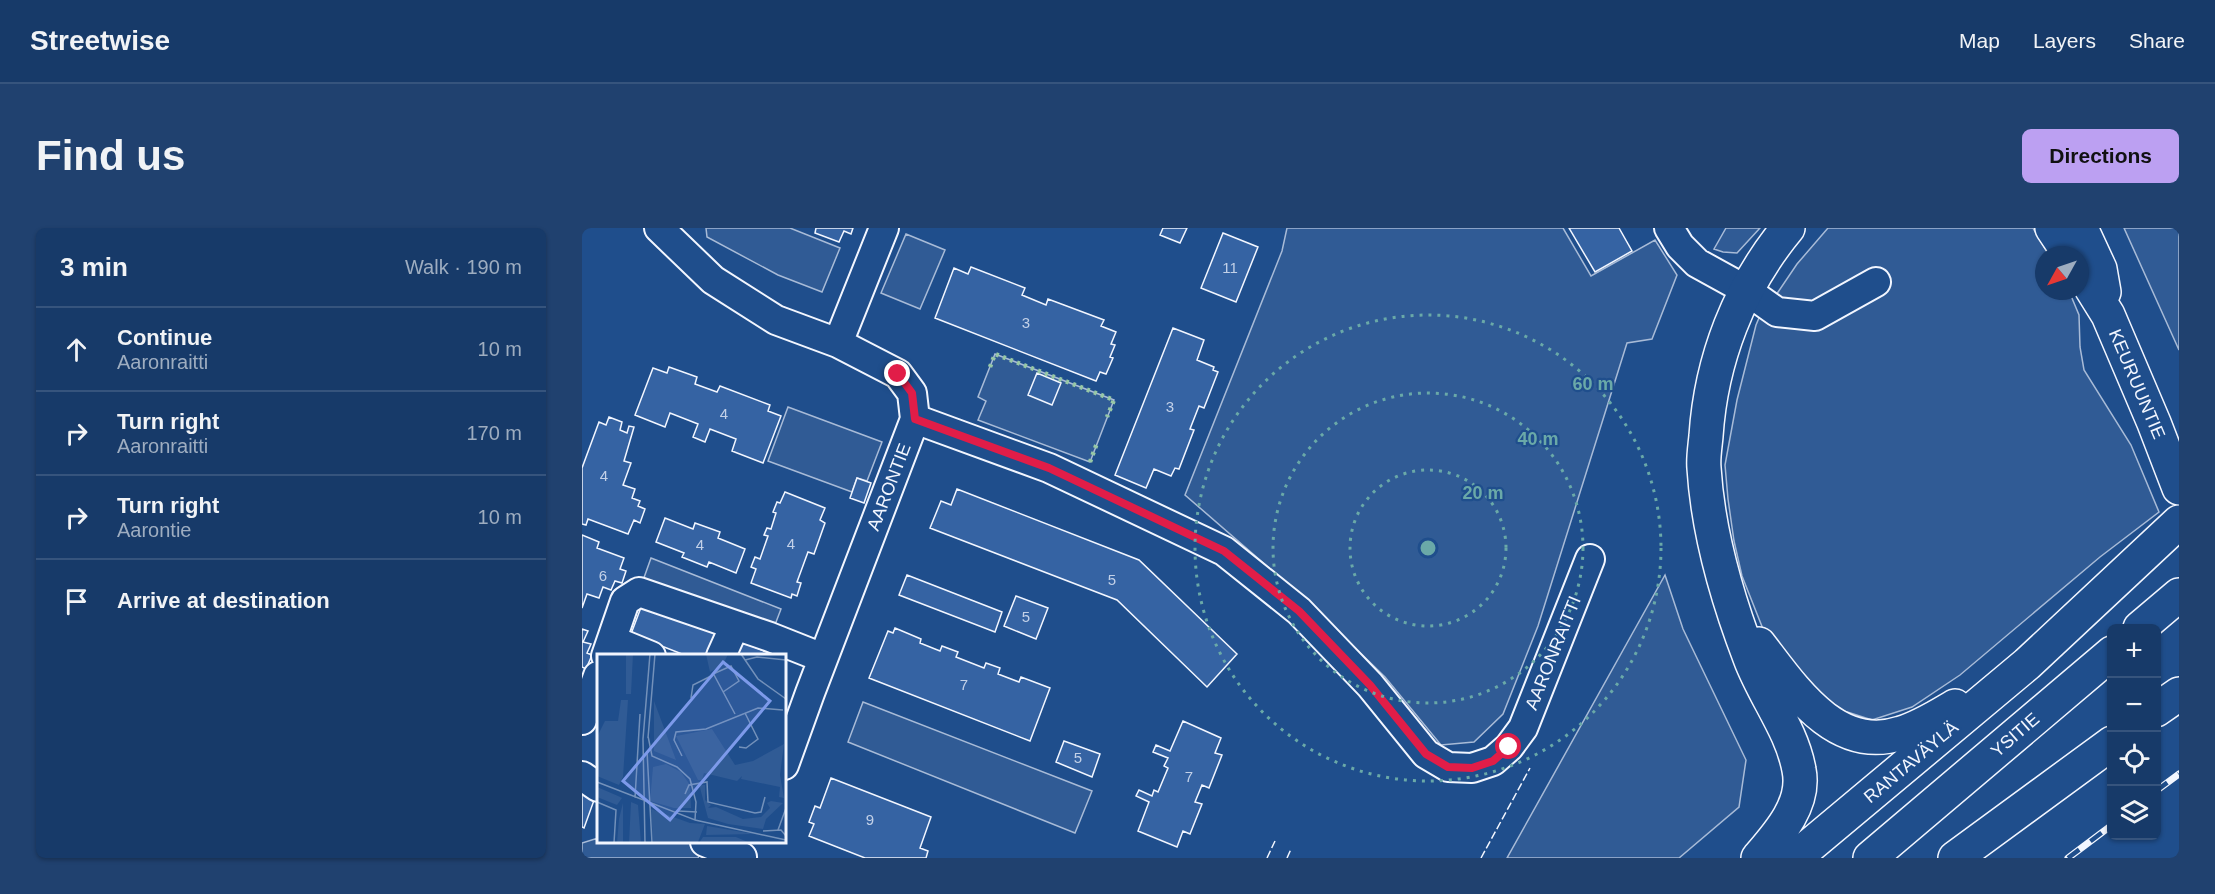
<!DOCTYPE html>
<meta charset="utf-8">
<style>
body{margin:0;font-family:Helvetica,sans-serif;background:#20416f;color:#f1f3f6}
.controls{position:absolute;right:18px;bottom:18px;display:grid;overflow:hidden;border-radius:9px;box-shadow:0 2px 4px #0004}
.controls button{width:54px;height:54px;display:grid;place-items:center;padding:0;border:0;border-bottom:2px solid #36547d;background:#173a69;color:#f1f3f6;font:30px sans-serif}
.compass{position:absolute;left:1453px;top:18px;width:54px;height:54px;border-radius:50%;background:#173a69;box-shadow:0 2px 4px #0004;rotate:230deg}
.stop{position:absolute;width:18px;height:18px;margin:-14px;border:4px solid #e11d48;border-radius:50%;background:#fff}
.stop.end{background:#e11d48;border-color:#fff;box-shadow:0 2px 6px #0008}
.list{margin:0;padding:0;list-style:none}
h2{display:flex;justify-content:space-between;align-items:center;height:78px;margin:0;padding:0 24px;font-size:26px}
h2 small{font-size:20px;font-weight:400;color:#9eadc0}
.list li{display:grid;grid-template-columns:39px 1fr auto;gap:18px;align-items:center;box-sizing:border-box;height:84px;padding:0 24px;border-top:2px solid #36547d}
.list b{display:block;font-size:22px;white-space:nowrap}
.list p{margin:0;font-size:20px;white-space:nowrap;color:#9eadc0}
.list em{font-size:20px;font-style:normal;color:#9eadc0}
.icon{flex:none;width:33px;height:33px;fill:none;stroke:currentColor;stroke-width:2;stroke-linecap:round;stroke-linejoin:round}
.map{position:relative;flex:none;width:1597px;height:630px;overflow:hidden;border-radius:9px}
header{display:flex;align-items:center;gap:36px;box-sizing:border-box;height:84px;padding:0 30px;background:#173a69;border-bottom:2px solid #36547d}
header strong{font-size:28px}
nav{display:flex;gap:33px;margin-inline-start:auto;font-size:21px}
.intro{display:flex;align-items:center;justify-content:space-between;box-sizing:border-box;height:144px;padding:0 36px}
h1{margin:0;font-size:42px}
.button{padding:15px 27px;border-radius:9px;background:#bca0f2;color:#111;font-size:21px;font-weight:700}
main{display:flex;gap:36px;padding:0 36px}
aside{flex:1;background:#173a69;border-radius:9px;box-shadow:0 2px 4px #0004}
.map>svg:first-child{display:block}
.built{fill:#305b95;stroke:#a8bbd7;stroke-width:1.5}
.building{fill:#3563a3;stroke:#f2f6ff;stroke-width:1.5}
.lines{fill:none;stroke-linecap:round;stroke-linejoin:round}
.minor-casing{stroke:#f2f6ff;stroke-width:32}
.highway-casing{stroke:#f2f6ff;stroke-width:36}
.minor{stroke:#1f4e8c;stroke-width:28}
.highway{stroke:#1f4e8c;stroke-width:33}
.rail-casing{stroke:#f2f6ff;stroke-width:7}
.rail{stroke:#1f4e8c;stroke-width:4.5;stroke-dasharray:14;stroke-linecap:butt}
.hedge{stroke:#97c8a6;stroke-width:4.5;stroke-dasharray:3 4.5;stroke-linecap:butt}
.fence{stroke:#f2f6ff;stroke-width:1.5;stroke-dasharray:8 3;stroke-linecap:butt}
.route{stroke:#e11d48;stroke-width:8}
.ring{fill:none;stroke:#6aa9a8;stroke-width:3;stroke-dasharray:3 6}
.labels{text-anchor:middle;stroke-width:4.5;stroke-linejoin:round;paint-order:stroke}
.number-label{font-size:15px;fill:#c3d1e8}
.street-label{font-size:18px;fill:#f2f6ff;stroke:#1f4e8c}
.inset-road{fill:none;stroke:#7391ba;stroke-width:1.5}
.view{fill:#7d9aea;fill-opacity:0.15;stroke:#7d9aea;stroke-width:3}
.inset-edge{fill:none;stroke:#f2f6ff;stroke-width:3}
.centre{fill:#6aa9a8;stroke:#1f4e8c;stroke-width:3}
.ring-label{font-size:18px;text-anchor:middle;font-weight:bold;fill:#6aa9a8;stroke:#1f4e8c;stroke-width:4.5;stroke-linejoin:round;paint-order:stroke}
</style>
<header>
<strong>Streetwise</strong>
<nav><a>Map</a><a>Layers</a><a>Share</a></nav>
</header>
<div class="intro"><h1>Find us</h1><a class="button">Directions</a></div>
<main>
<aside>
<h2>3 min<small>Walk · 190 m</small></h2>
<ul class="list">
<li><svg class="icon" aria-label="ahead" viewBox="0 0 24 24"><path d="M12 20V5M6 11l6-6 6 6"/></svg><div><b>Continue</b><p>Aaronraitti</p></div><em>10 m</em></li>
<li><svg class="icon" aria-label="right" viewBox="0 0 24 24"><path d="M7 20v-9h11M14 6l5 5-5 5"/></svg><div><b>Turn right</b><p>Aaronraitti</p></div><em>170 m</em></li>
<li><svg class="icon" aria-label="right" viewBox="0 0 24 24"><path d="M7 20v-9h11M14 6l5 5-5 5"/></svg><div><b>Turn right</b><p>Aarontie</p></div><em>10 m</em></li>
<li><svg class="icon" aria-label="arrive" viewBox="0 0 24 24"><path d="M6 21V4h12l-3 4 3 4H6"/></svg><div><b>Arrive at destination</b></div></li>
</ul>
</aside>
<div class="map">
<svg width="1597" height="630" viewBox="0 0 1597 630">
<rect width="100%" height="100%" fill="#1f4e8c"/>
<path class="built" d="M124 0H208L258 20 240 64 196 47 125 9Z
M705 0H981L1009 48 1073 12 1095 47 1070 111 1045 115 956 398 921 486 892 514 859 517 803 449 723 371 603 267 700 23Z
M1144 0H1178L1155 25 1141 24 1132 21Z
M1246 0H1451L1467 27H1462V63H1487L1497 87 1498 119 1502 142 1549 217 1577 284 1518 329 1378 447 1330 479 1290 492 1256 481 1225 454 1181 401 1160 348 1152 313 1146 271 1143 237 1155 172 1174 97 1183 76 1194 67 1215 36Z
M1542 0H1597V122Z
M324 6 363 22 338 81 299 65Z
M413 126 532 172 508 234 396 192 404 173 396 169Z
M206 179 300 214 285 253 275 250 270 264 186 233Z
M69 330 199 381 183 423 54 372Z
M1083 347 1101 401 1164 532 1157 579 1097 630H925Z
M281 474 510 563 493 605 266 514Z
M16 610V614H122L116 630H0V615Z"/>
<path class="building" d="M234 0H271L269 6 262 3 257 14 233 5Z
M581 0H605L598 15 578 7Z
M987 0H1037L1050 23 1013 44Z
M641 5 676 19 654 74 619 60Z
M389 39 443 60 440 67 464 77 466 71 522 92 519 98 534 104 529 116 533 117 528 129 531 130 524 146 518 144 514 153 353 90 372 40 386 46Z
M591 100 622 112 615 132 632 139 631 142 636 144 622 180 617 178 608 201 612 202 597 241 593 240 589 248 572 241 564 260 533 247Z
M87 139 115 149 113 156 135 164 138 158 188 177 186 183 199 188 181 235 150 223 154 211 128 201 123 214 111 209 116 196 88 185 83 199 53 187 71 140 85 145Z
M455 145 479 155 470 177 446 167Z
M27 189 40 194 38 202 45 205 47 198 52 199 42 233 49 235 41 257 53 261 50 270 58 273 56 278 63 281 58 295 52 292 46 306 6 291 4 297 0 296V240L17 194 24 197Z
M275 250 289 255 282 275 268 270Z
M375 261 557 332 655 426 625 459 535 372 348 300 359 273 369 277Z
M203 264 243 280 238 292 243 295 232 326 226 324 215 354 219 355 215 368 210 366 209 370 169 355 174 341 169 339 173 329 178 331 186 308 182 307 185 300 189 301 194 285 191 284 195 274 198 275Z
M83 290 111 301 113 295 138 304 136 310 163 321 154 345 127 334 125 339 100 329 102 325 74 314Z
M0 307 17 314 15 320 42 330 38 341 44 343 40 355 33 353 29 362 21 359 17 370 5 366 0 380Z
M325 347 420 384 413 404 317 367Z
M434 368 466 380 454 411 422 398Z
M61 374 139 404 130 428H105L49 406Z
M313 400 339 411 338 415 358 423 360 418 376 424 374 429 402 440 404 435 418 440 416 446 437 454 439 449 468 460 448 513 287 450 306 403 311 405Z
M0 401 6 403 1 414 9 416 5 425 10 427 4 441 0 439Z
M155 412 187 425 186 428H149Z
M601 493 639 510 633 525 640 527 627 560 620 557 613 574 620 576 608 606 601 603 595 619 556 603 567 574 554 568 557 562 570 568 572 562 576 564 586 540 582 538 586 530 571 524 574 517 588 523Z
M482 513 518 526 510 549 474 534Z
M249 550 349 589 338 620 346 623 344 630H283L227 608 232 596 227 594 233 578 238 580Z
M0 558 15 564 2 600 0 599Z"/>
<g class="lines">
<defs>
<path id="minor" d="M77 0 131 52 194 92 256 115 316 146 330 165 333 191 228 465 202 537
M1087 0 1098 18 1115 35 1164 62 1195 84 1233 88 1294 54
M256 115 302 0
M333 191 467 240 642 323 717 383 788 457 844 526 866 539 890 540 911 533 927 519 941 500 1008 331
M30 412 69 428
M24 428 43 373 57 364 188 409 241 430
M139 428 153 397
M0 492 16 448
M0 548 16 559
M123 614 160 629"/>
<path id="highway" d="M1470 0 1488 27
M1499 0 1518 41 1522 64
M1498 42 1526 87 1572 195 1597 260
M1558 400 1597 367
M1177 416C1211 460 1254 527 1319 505 1339 499 1356 488 1373 478
M1574 482 1597 466
M1176 630C1196 607 1224 576 1217 542 1210 502 1182 468 1168 430 1145 370 1126 305 1122 240 1121 230 1123 219 1124 208 1129 132 1157 59 1206 0
M1213 630 1445 436 1597 294
M1288 630 1530 425
M1373 630 1530 515"/>
</defs>
<use href="#minor" class="minor-casing"/>
<use href="#highway" class="highway-casing"/>
<use href="#minor" class="minor"/>
<use href="#highway" class="highway"/>
<defs>
<path id="rail" d="M1574 563 1597 546
M1486 630 1530 597"/>
</defs>
<use href="#rail" class="rail-casing"/>
<use href="#rail" class="rail"/>
<path class="hedge" d="M408 139 413 126 532 172 525 189
M508 234 515 215"/>
<path class="fence" d="M685 630 693 613
M705 630 709 621
M899 630 948 540"/>
</g>
<g class="lines">
<path class="route" d="M316 146 330 165 333 191 467 240 642 323 717 383 788 457 844 526 866 539 890 540 911 533 927 519"/>
</g>
<g class="ring">
<circle cx="846" cy="320" r="78"/>
<circle cx="846" cy="320" r="155"/>
<circle cx="846" cy="320" r="233"/>
</g>
<g class="labels">
<g class="number-label">
<text x="648" y="45">11</text>
<text x="444" y="100">3</text>
<text x="588" y="184">3</text>
<text x="142" y="191">4</text>
<text x="22" y="253">4</text>
<text x="209" y="321">4</text>
<text x="118" y="322">4</text>
<text x="21" y="353">6</text>
<text x="530" y="357">5</text>
<text x="444" y="394">5</text>
<text x="382" y="462">7</text>
<text x="496" y="535">5</text>
<text x="607" y="554">7</text>
<text x="288" y="597">9</text>
</g>
<g class="street-label">
<text transform="translate(1555 156) rotate(67)" y="6">KEURUUNTIE</text>
<text transform="translate(307 259) rotate(-69)" y="6">AARONTIE</text>
<text transform="translate(971 425) rotate(-68)" y="6">AARONRAITTI</text>
<text transform="translate(1433 507) rotate(-41)" y="6">YSITIE</text>
<text transform="translate(1329 534) rotate(-40)" y="6">RANTAVÄYLÄ</text>
</g>
</g>
<g transform="translate(15 426)">
<rect width="189" height="189" fill="#1f4e8c"/>
<path d="M29 0H36L34 40H29ZM109 0H131L126 11 113 18ZM24 46H31L26 123 22 131 0 122V83L8 67H21ZM57 47 79 106 57 97ZM115 75 138 111 156 107 187 90 183 121 187 144 182 143 183 133 144 125 145 122 140 127 107 119 105 126H101L79 82ZM69 110 84 118 93 131 94 154H77L53 147 56 113ZM102 130 108 131V146L114 151 111 154 119 153 146 165 164 163 173 154 170 149 174 147 186 149 169 165 166 175 131 170 111 164ZM0 133 21 142 25 144 20 151 0 143ZM34 148 41 151 44 189H32ZM26 149V189H20L22 165ZM54 155 93 169 108 170 101 188 56 189ZM110 172 128 175 157 180 109 181ZM106 183H139L153 189H102Z" fill="#305b95"/>
<path class="inset-road" d="M144 0 161 25 189 45M148 6 160 3 189 6M116 19 138 60M116 20 134 12 142 27 126 38M94 44 96 31 116 21M189 45V77M51 84 58 0M142 93 149 94 161 85 148 59M50 97 55 189M85 102 77 86 79 78 109 75 161 54 186 56M0 128 98 166 99 148 93 125 80 113 55 102 51 82M88 140 92 131 110 128 111 148 158 159 164 158 168 143M38 144 43 60M0 148 19 156 17 189M81 157 100 158M98 166 189 186M181 176 189 154M166 177 184 176 189 182M48 189 46 85 53 0"/>
<path class="view" d="M126 8 173 47 73 166 26 127Z"/>
<rect width="189" height="189" class="inset-edge"/>
</g>
<circle cx="846" cy="320" r="9" class="centre"/>
<g class="ring-label">
<text x="1011" y="162">60 m</text>
<text x="956" y="217">40 m</text>
<text x="901" y="271">20 m</text>
</g>
</svg>
<div class="controls">
<button>+</button>
<button>−</button>
<button><svg class="icon" aria-label="locate" viewBox="0 0 24 24"><circle cx="12" cy="12" r="6"/><path d="M12 2v4M12 18v4M2 12h4M18 12h4"/></svg></button>
<button><svg class="icon" aria-label="layers" viewBox="0 0 24 24"><path d="M12 4l9 5-9 5-9-5zM3 14l9 5 9-5"/></svg></button>
</div>
<svg class="compass" viewBox="-18 -18 36 36"><path d="M0-13l5 13h-10z" fill="#e53935"/><path d="M0 13l5-13h-10z" fill="#9eadc0"/></svg>
<div class="stop" style="left:927px;top:519px"></div>
<div class="stop end" style="left:316px;top:146px"></div>
</div>
</main>
